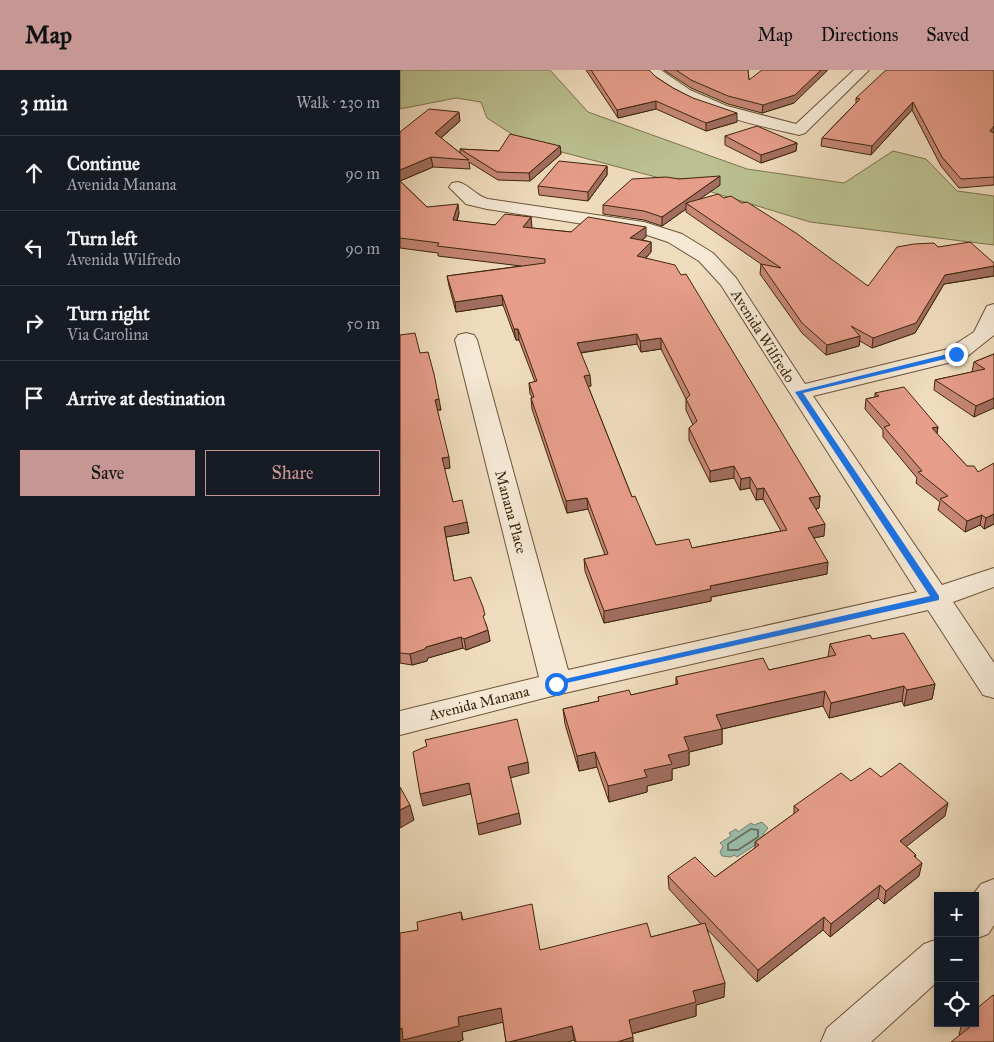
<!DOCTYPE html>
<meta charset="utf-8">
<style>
body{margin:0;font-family:"IM FELL Great Primer",serif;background:#242831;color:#f1f3f6}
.controls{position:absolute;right:15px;bottom:15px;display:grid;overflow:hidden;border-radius:0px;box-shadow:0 2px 8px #0003}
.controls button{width:45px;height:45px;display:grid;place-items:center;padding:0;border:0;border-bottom:1px solid #363941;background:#171b24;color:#f1f3f6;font:25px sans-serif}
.stop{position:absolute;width:15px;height:15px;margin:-11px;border:4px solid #1a73e8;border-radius:50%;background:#fff}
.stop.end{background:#1a73e8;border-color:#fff;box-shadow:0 1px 5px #0008}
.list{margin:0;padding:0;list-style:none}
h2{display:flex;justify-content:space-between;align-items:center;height:65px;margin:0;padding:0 20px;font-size:21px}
h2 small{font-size:16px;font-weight:400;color:#9ea1a6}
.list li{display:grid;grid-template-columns:32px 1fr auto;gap:15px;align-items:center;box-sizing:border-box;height:75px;padding:0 20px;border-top:1px solid #363941}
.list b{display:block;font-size:19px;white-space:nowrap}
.list p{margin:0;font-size:16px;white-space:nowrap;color:#9ea1a6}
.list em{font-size:16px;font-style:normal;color:#9ea1a6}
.actions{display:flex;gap:10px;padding:15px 20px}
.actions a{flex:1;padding:11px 0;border:1px solid #c59692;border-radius:0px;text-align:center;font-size:18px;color:#c59692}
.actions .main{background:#c59692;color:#111}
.icon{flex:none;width:28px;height:28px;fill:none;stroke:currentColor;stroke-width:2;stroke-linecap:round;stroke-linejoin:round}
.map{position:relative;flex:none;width:594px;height:972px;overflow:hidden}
header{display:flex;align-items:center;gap:30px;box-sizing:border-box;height:70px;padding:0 25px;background:#c59692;color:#111}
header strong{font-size:24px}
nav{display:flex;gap:28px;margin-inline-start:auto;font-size:18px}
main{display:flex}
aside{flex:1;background:#171b24}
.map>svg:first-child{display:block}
.green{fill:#bbc090;stroke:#7d734d}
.water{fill:#9abcad;stroke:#76806c}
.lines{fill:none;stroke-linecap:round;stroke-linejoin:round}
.shore{stroke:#6c715c;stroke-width:2}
.minor-casing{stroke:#6b5437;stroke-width:2}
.minor{fill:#f5e8d5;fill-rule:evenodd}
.wall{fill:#c68777;stroke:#3f260a;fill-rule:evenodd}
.shaded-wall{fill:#a16e61;stroke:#3f260a}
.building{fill:#e69d8a;stroke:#3f260a;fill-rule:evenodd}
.route{fill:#1a73e8}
.labels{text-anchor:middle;stroke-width:4;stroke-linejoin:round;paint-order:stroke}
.street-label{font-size:15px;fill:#3f260a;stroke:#f5e8d5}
</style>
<header>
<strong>Map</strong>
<nav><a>Map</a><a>Directions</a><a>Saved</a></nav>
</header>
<main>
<aside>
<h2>3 min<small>Walk · 230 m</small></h2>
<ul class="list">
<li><svg class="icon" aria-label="ahead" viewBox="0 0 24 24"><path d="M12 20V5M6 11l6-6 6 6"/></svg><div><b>Continue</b><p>Avenida Manana</p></div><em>90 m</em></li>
<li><svg class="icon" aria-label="left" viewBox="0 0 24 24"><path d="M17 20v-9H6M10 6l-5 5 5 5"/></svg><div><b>Turn left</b><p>Avenida Wilfredo</p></div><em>90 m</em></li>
<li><svg class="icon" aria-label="right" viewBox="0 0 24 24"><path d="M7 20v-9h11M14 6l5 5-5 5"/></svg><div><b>Turn right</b><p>Via Carolina</p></div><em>50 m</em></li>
<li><svg class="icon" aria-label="arrive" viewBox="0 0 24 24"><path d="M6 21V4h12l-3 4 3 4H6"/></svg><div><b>Arrive at destination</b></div></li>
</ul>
<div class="actions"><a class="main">Save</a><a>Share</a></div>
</aside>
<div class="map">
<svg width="594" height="972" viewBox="0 0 594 972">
<rect width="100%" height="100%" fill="#efdcbe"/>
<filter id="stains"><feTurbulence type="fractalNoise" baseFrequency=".004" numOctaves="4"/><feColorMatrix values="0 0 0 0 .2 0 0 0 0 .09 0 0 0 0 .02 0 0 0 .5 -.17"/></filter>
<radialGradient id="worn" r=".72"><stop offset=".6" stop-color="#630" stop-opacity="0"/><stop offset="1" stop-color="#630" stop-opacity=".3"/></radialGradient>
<path class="green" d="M0 0H150L188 42 347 99 444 113 493 81 526 89 557 121 594 126V175L410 152 305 120 124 72 87 48 81 32 56 28 0 39Z"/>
<path class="water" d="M362 752 368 758 363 764 366 768 337 787 334 785 331 787 322 786 320 782 323 776 320 773 331 766 329 763 336 759 338 762 351 753 354 755Z"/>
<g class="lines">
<path class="shore" d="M351 759 358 760V767L338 780H328V774Z"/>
<defs>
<path id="minor" d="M245 0H261L290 20 327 36 396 54 454 0H469L405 63 399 65C356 55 271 38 245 0Z
M58 112C70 115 76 126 88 129L244 152 282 164 313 183 336 208 405 314 548 279 574 262 587 236 594 234V265L564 289 413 326 542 515 594 498V517L553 532 594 593V628L583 625 528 540 156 625 0 665V641L139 607 55 270 58 265 66 263 74 265 77 270 168 600 517 522 321 215 299 191 268 172 241 163 87 139 66 134 49 117 52 113Z
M594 809V855L588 864 575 869V826H572L581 814Z
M538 869V911L471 972H421L427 958 524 874Z"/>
</defs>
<use href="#minor" class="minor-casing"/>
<use href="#minor" class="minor"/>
</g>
<path class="wall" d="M186 0H249L256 7 273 18 337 52 306 61 256 39 218 48Z
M264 0H348L349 10 394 33 362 43 328 34 291 18Z
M594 0V115L559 118 541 96 512 40 471 85 421 76 422 68 456 33V28Z
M60 51 41 68 60 83V79L99 81 160 76 161 84 130 111 98 110 69 92 70 99 33 97 0 111V62Z
M325 66 397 73 396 81 361 93 325 75Z
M207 96V105L188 131 139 125 138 116Z
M279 109 320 115 298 130 468 216 538 177 594 193V206L544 214 515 263 472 278 460 271 459 276 426 285 402 263 360 204 361 194 286 142V139L262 156 244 150 203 144V135Z
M0 111 27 137 59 143 57 151 95 155 131 147V158L171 162 246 167 242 170 251 172V182L246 188 281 205 420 426 419 438 416 439 424 466 414 468 427 504 311 527V531L204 553 185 501 184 489 205 485 188 439 167 443 132 339 131 328 132 327 130 324 129 313 135 312 119 270H116L103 235 56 242 49 216 47 206 121 196 38 186V183L0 178ZM237 274 241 282 261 279 286 329V340L293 355 289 358V370L310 412 334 408 340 420 350 418 356 430 363 429 381 461 292 478 256 475 232 427 188 316H191L181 283Z
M0 265 20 283 41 340H37L50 398 44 399 53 432 67 452 69 463 46 467 54 511 86 554 90 571 66 580 63 578 28 588 27 591 12 595 0 593Z
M594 284 574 347 534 320 535 310 572 302 574 292Z
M475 323 538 357 537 364 567 396 578 402 594 454 584 459 580 455 565 462 538 440 540 432 516 413 517 408 483 367V360L465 339 466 329 475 327Z
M472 569 535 614 532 629 504 636 502 631 429 648 423 636 322 659V674L289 682V695L272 699V710L247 716V722L209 732 197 697 179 701 165 654 163 639 199 631 198 627 231 625 276 615V607L369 600 428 587 430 574Z
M481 707 545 746 506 776 516 785 515 788 519 806 484 834 478 828 430 867 423 860 357 912 307 859 324 927 296 935V946L232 964 233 972H175L174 970 168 972H106L103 952 62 962 63 970 57 972H0L18 860 61 842 63 850 140 880 251 867 301 854 269 819 268 806 315 807 355 778V772L394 744V736L451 711Z
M562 953H575L594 972 560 965H559Z"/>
<path class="shaded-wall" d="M421 0H428L394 33 362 43 363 35Z
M256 31V39L218 48 217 40Z
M513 32 512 40 471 85 472 76Z
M59 42 60 51 36 72 35 63Z
M337 43V52L306 61V53Z
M594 56V63L590 61Z
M397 73 396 81 361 93V85Z
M160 76 161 84 130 111 129 103Z
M31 87 33 97 0 111V100Z
M207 96V105L188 131V122Z
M320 106V115L290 136 286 133V139L262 156V147Z
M58 134 59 143 54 160 53 150Z
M131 147 132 157 124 167 123 157Z
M246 157V167L231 178 230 168Z
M251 172V182L238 196 237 186Z
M594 196V206L544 214 515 263 472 278 473 268 545 205Z
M102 225 103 235 56 242 55 232Z
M114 259H118L119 270H116Z
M237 264V274L178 283 177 273Z
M460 266 459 276 426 285 427 275Z
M261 268V279L241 282 240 271Z
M190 305 191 316 185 317 184 306Z
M594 328V338L574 347 576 336Z
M39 329 41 340H37L35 330Z
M538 357 536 367 532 358Z
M49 387 50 398 43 399 42 388Z
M334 396V408L310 412V401Z
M350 407V418L340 420 341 409Z
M364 418 363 429 356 430 357 419Z
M420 426 419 438 409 440V428Z
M187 428 188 439 167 443 166 431Z
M594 444V454L584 459 586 448Z
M582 445 580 455 565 462 567 451Z
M67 452 69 463 46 467 44 457Z
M425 454 424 466 407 469 408 458Z
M428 492 427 504 311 527V531L204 553V541L310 516Z
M88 560 90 571 66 580 64 569Z
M61 567 63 578 28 588 27 591 12 595 10 584 26 577Z
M535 614 532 629 504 636 507 620Z
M504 616 502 631 429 648 431 633Z
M425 621 423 636 322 659V674L289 682V695L272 699V710L247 716V722L209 732 208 716 244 700 268 685 284 667 316 645Z
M195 682 197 697 179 701 177 686Z
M128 692 129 703 110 708 108 697Z
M69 713 71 724 23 736 20 724Z
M548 733 545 746 497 784 500 771Z
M10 735 14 750 0 758V740Z
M119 743 121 754 79 765 77 754Z
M522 793 519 806 484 834 486 821Z
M480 815 478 828 430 867 431 854Z
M424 847 423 860 357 912 358 900Z
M325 913 324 927 296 935V946L230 964 229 950 293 921Z
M101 938 104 952 62 962 63 970 57 972H0V959L58 947Z
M172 956 174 970 168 972H109Z
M233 967V972H217Z"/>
<path class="building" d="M191 0H249L256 7 273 18 293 28 337 43 306 53 256 31 217 40Z
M276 0H348L349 10 362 0H421L395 25 363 35 328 26 291 10Z
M486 0H594V56L590 61 594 63V107L561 109 542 87 513 32 472 76 422 68 460 29 456 28Z
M29 39 59 42 35 63 69 90 31 87 0 100V62Z
M357 56 397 73 361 85 325 66Z
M110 64 160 76 129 103 97 102 60 79 99 81Z
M159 91 207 96 188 122 138 116Z
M320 106 262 147 244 141 203 135 232 109 266 107 279 109Z
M0 111 27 137 58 134 53 150 95 155 105 144 131 147 123 157 171 162 188 147 246 157 230 168 251 172 237 186 275 195 281 205 286 204 420 426 409 428 425 454 408 458 428 492 310 516 311 519 204 541 184 489 208 484 187 428 166 431 131 328 134 327 129 313 137 311 118 259H114L102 225 55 232 47 206 145 193V189L37 176 39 173 0 168ZM237 264 240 271 261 268 290 325 286 329 297 351 289 358 310 401 334 396 341 409 350 407 357 419 364 418 387 460 292 478 289 469 256 475 235 426 232 427 184 306 190 305 177 273Z
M318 124 324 128 331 126 342 133 347 132 396 163 468 216 497 177 514 174 534 173 538 177 570 172 594 193V196L545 205 516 253 473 268 451 256 460 266 427 275 402 253 361 194 381 198 286 133Z
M15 263 20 283 28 282 34 304 39 329 35 330 49 387 42 388 53 432 62 430 67 452 44 457 54 511 71 507 83 537 85 545 83 546 88 560 64 569 61 567 26 577 25 579 10 584 0 583V265Z
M594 284V328L576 336 535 310 585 299 574 292Z
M504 317 538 357 532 358 567 396H574L578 402 594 393V444L586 448 582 445 567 451 540 429 548 426 518 402 522 401 484 357 490 355 466 329 479 326 475 323Z
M504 563 535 614 507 620 504 616 431 633 425 621 316 645 322 659 284 667 289 680 268 685 272 694 244 700 247 707 208 716 195 682 177 686 163 639 199 631 198 627 229 620 231 625 278 614 276 607 363 588 369 600 436 585 430 574 470 565 472 569Z
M117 649 128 692 108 697 119 743 77 754 69 713 20 724 13 682 27 676 25 670Z
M500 693 548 733 500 771 516 785 514 786 522 793 486 821 480 815 431 854 424 847 358 900 268 806 295 787 315 807 359 775 355 772 399 740 394 736 441 703 451 711 470 698 481 707Z
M0 717 10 735 0 740Z
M132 834 140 880 247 853 251 867 305 853 325 913 293 921 296 932 229 950 233 967 217 972H176L172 956 109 972H106L101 938 58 947 59 956 3 970 2 958 0 959V863L18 860 17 852 61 842 62 850Z
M593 925 594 926V972H551L570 957 566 953H575V940Z"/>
<path class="route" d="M556 282 558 286 403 323 539 526V530L153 616 151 614 156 611 530 526 395 322Z"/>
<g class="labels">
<g class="street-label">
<text transform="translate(363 266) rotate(58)" y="5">Avenida Wilfredo</text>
<text transform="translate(111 442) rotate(75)" y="5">Manana Place</text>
<text transform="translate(79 633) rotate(-14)" y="5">Avenida Manana</text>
</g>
</g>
<rect width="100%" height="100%" filter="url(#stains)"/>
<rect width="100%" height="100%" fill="url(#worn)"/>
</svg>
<div class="controls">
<button>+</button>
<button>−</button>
<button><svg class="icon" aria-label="locate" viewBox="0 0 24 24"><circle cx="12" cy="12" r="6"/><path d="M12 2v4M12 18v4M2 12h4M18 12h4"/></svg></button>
</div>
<div class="stop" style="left:156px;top:614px"></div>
<div class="stop end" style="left:556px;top:284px"></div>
</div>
</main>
